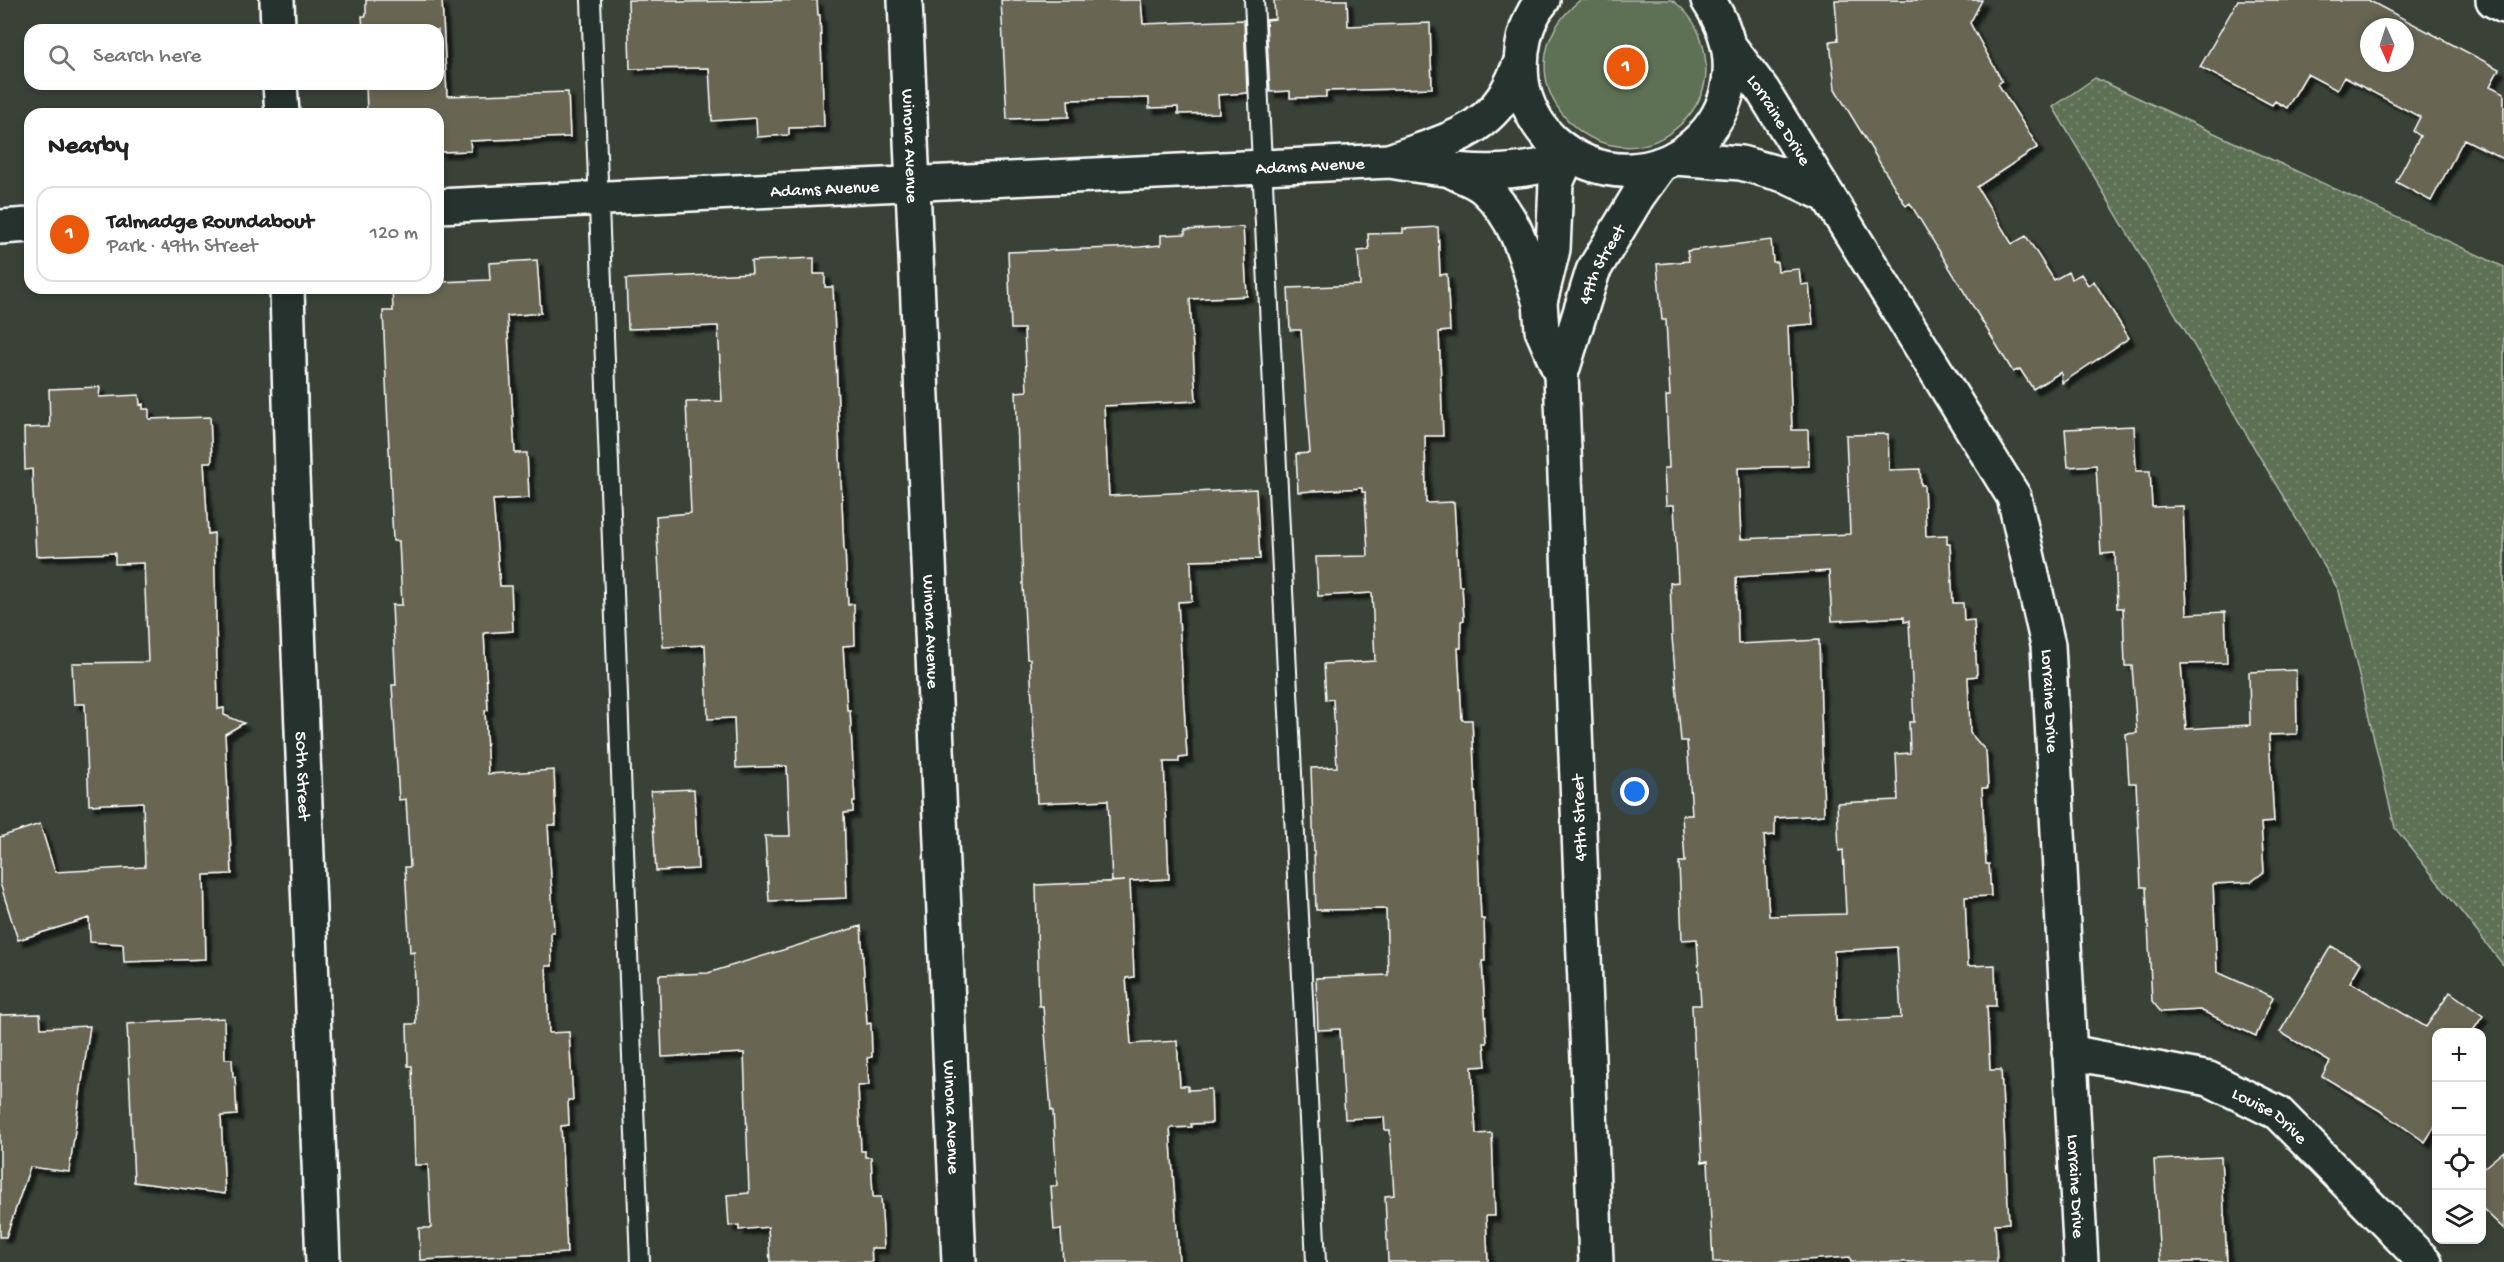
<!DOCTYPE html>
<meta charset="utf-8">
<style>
body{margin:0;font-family:"Gochi Hand",sans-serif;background:#f6f6f6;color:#222}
.controls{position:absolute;right:18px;bottom:18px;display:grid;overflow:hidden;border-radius:12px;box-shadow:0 3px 9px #0003}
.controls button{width:54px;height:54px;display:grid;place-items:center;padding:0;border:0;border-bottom:2px solid #e0e0e0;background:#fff;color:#222;font:30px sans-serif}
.compass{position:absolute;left:2360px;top:18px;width:54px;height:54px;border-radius:50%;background:#fff;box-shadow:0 3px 9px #0003;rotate:177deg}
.you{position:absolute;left:1635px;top:792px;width:21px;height:21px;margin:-15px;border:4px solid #fff;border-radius:50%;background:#1a73e8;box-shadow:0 0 0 9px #1a73e833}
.badge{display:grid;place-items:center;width:39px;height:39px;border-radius:50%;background:#ea580c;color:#fff;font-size:20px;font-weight:700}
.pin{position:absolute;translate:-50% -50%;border:3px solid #fff;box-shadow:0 2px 6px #0006}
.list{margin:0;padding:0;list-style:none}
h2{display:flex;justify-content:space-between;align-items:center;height:78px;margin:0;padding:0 24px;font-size:26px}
h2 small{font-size:20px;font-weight:400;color:#767676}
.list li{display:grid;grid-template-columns:39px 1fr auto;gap:18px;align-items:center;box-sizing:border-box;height:96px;margin:0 12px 12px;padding:0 12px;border:2px solid #e0e0e0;border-radius:18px}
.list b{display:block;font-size:22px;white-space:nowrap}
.list p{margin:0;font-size:20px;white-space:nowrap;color:#767676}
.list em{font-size:20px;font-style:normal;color:#767676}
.icon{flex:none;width:33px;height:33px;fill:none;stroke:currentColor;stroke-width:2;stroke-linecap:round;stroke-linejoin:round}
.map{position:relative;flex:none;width:2504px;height:1262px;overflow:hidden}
.search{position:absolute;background:#fff;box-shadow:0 3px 9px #0003;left:24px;top:24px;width:420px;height:66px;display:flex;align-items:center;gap:15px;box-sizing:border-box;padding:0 21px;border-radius:18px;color:#767676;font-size:22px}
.panel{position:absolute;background:#fff;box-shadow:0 3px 9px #0003;left:24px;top:108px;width:420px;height:186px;border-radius:18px}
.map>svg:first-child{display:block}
.grass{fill:url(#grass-dots);stroke:#afb8aa;stroke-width:1.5}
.park{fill:#5f7154;stroke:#afb8aa;stroke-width:1.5}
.building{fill:#686652;stroke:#fff;stroke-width:1.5;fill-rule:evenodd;filter:url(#shadow)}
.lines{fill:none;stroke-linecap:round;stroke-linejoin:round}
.service-casing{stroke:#fff;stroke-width:22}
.minor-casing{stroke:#fff;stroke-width:38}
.tertiary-casing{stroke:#fff;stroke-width:38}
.service{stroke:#26332d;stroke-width:18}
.minor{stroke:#26332d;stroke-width:33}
.tertiary{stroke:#26332d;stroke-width:33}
.labels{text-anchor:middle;stroke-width:6;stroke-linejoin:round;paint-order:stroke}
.street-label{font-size:18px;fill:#fff;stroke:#26332d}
</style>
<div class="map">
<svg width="2504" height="1262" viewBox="0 0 2504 1262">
<defs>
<pattern id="grass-dots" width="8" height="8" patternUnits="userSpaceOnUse" patternTransform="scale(1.5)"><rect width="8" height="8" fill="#5f7154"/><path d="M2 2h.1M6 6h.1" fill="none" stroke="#77866e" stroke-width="1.8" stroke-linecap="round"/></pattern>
<filter id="shadow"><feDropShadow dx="5.5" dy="5.5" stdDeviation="1.5" flood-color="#0009"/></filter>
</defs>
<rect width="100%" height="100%" fill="#3a4238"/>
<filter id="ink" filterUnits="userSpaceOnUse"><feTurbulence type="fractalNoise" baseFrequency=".0167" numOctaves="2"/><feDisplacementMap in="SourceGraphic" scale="12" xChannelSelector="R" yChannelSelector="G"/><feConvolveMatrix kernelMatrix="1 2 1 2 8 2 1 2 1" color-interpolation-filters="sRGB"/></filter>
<g filter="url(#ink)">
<path class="grass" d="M2095 78 2504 267V966L2395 828 2339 591 2053 107Z"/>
<path class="park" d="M1580 0H1672C1696 17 1706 43 1706 71 1706 91 1695 111 1681 124 1603 197 1486 77 1580 0Z"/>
<path class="building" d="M366 0H442L447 96 568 92 570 137 470 141 471 151 438 152V114H367L366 84H438V30H363L362 16H366Z
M628 0H678V2L817 0 818 15H820L824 127 789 128V135L757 137 756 118 712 121 709 68 630 69Z
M1001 0H1141L1143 24 1244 20 1247 93 1218 95 1219 113 1178 114V107L1149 108V98L1068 100 1069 117 1007 119Z
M1274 0H1347L1348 26 1430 23 1432 88 1326 91V97L1290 98V91L1270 92 1266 20 1275 19Z
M1835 0H1982L1970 23 2002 81 1998 84 2038 147 1977 187 2012 244 2026 236 2054 280 2068 272 2072 279 2081 274 2088 285 2094 281 2129 338 2062 383 2061 372 2033 389 2020 369 2013 372 1910 203 1906 206 1835 89 1830 41 1838 40Z
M2238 0H2368L2499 69 2490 86 2504 93V159L2464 139 2431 201 2396 182 2420 136 2413 131 2420 117 2344 77 2337 90 2307 74 2287 108 2275 101 2272 105 2200 67ZM2369 27H2405V63H2369Z
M1243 227 1247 296 1190 299 1196 401 1104 406 1109 496 1256 489 1260 559 1191 561 1192 601 1178 602 1187 757 1179 758V762H1164L1169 879 1130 881 1134 977 1126 978 1131 1044 1177 1041 1180 1086H1188V1090L1211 1089 1212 1123 1191 1124 1192 1127 1170 1128 1179 1262H1063L1061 1229 1054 1230 1051 1186H1057L1053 1111H1051L1043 1006H1039L1036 885 1125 881 1112 882 1108 800 1037 803 1030 659H1027L1023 585 1016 392 1027 391 1024 329H1011L1008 252 1140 247 1161 245V235L1185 234V230Z
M1438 227 1440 275 1447 274 1450 331 1439 332 1443 436H1425L1426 503 1454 502 1459 586H1462L1464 620 1461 621V648H1458L1462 720H1472L1481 919H1484L1485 961H1482L1487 1043H1484L1486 1066 1472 1067 1476 1134 1492 1133 1495 1216H1486L1488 1262H1388L1385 1196 1394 1195 1390 1130H1385L1384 1117 1345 1119 1340 1029 1318 1030 1316 978 1388 975 1386 909 1316 910 1311 768 1337 767 1333 699 1326 700 1324 664 1375 661 1372 593 1318 596 1316 557 1368 556 1365 492H1362V488L1298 492 1296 454 1310 453 1301 330H1290L1288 288 1360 285 1358 251 1369 250 1368 234 1403 233V229Z
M1771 240 1773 262H1777L1778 271 1799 269 1801 285 1809 284 1813 324 1788 326 1792 430H1808L1809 466 1738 468 1741 539 1850 534 1846 435 1888 434 1889 470 1920 469 1921 485H1924L1926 536 1947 535V544H1950L1953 603H1963L1964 621 1974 620 1977 676 1968 677 1970 733 1986 751 1988 788H1982L1986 864H1989L1991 896 1965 897 1968 966 1995 965 1996 1006H1987L1990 1070H2001L2009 1223 1995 1224 1997 1262H1851L1850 1257 1774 1262H1713L1708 1161 1702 1162 1696 1057H1694L1692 1005H1701L1697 939 1682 940 1679 862H1685L1682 815H1692L1687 741H1681L1672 637 1670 583 1678 582 1674 505H1666L1664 468H1669L1666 396H1670L1666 320H1662L1657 264 1689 261 1687 251ZM1829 571 1832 621 1904 617V622L1909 621 1914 722H1909L1910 753 1896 754 1898 800 1837 803 1839 851 1843 850 1846 914 1769 916 1764 836 1775 835V818L1824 815 1819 640 1738 644 1736 577ZM1897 947 1901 1018 1836 1021 1834 951Z
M814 258V274H825V287H833L844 551H845L848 605 854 604 855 645 843 646 847 710H850L855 802H853V812L844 813 847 898 769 901 765 836H790L787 766 736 768 734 718 708 719 705 645 663 647 656 516 691 513 686 402 722 401 718 326 628 329 626 279 752 273 751 261Z
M537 260 541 313 507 316 515 453H527L529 498 493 500 500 586H511L513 631 484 633 488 710 485 711 488 774 554 770 556 825H548L554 932H551L552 966H546L549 1033 569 1032 573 1100H568L569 1125 561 1126 567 1253 420 1260 419 1228H431L428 1165H415L412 1066H408L407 1024H416L414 952 410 953 405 867H410L406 799 399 800 392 685H396L392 605H402L399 541H393L383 311H393L392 288H438V282L490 280 489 263Z
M100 387 99 397 139 395 140 405 143 404V409H149V419L210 417 212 462H204L208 534 214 533 218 709 224 708V715L244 723 225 734 232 874 204 875 206 959 124 962 123 944 90 942 89 918 18 940 0 883V837L40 824 55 872 145 867 143 802 89 805 85 704H74L72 663 148 662 144 563 115 564V553L36 556 32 469 25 470 24 428 50 427 49 389Z
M2134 426 2136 471H2150L2152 507 2183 506 2187 614 2225 612 2227 663 2181 664 2186 729 2250 725 2249 672 2296 670 2297 734 2269 735 2274 822 2261 823 2264 872 2251 882 2213 884 2217 972 2273 997 2256 1036 2200 1010 2161 1012 2152 1001 2146 887H2141L2136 783H2129L2126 734 2137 733 2132 666H2125L2123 608H2117L2115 553 2101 554 2096 465 2068 467 2065 429Z
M694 789 698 869 656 871 651 791Z
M861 926 867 1024 871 1023 872 1057 867 1058 869 1085 858 1086 861 1151H865V1157H871L873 1197H881L884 1248H871L872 1262H770L768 1227 739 1230V1225L729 1226 727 1195 749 1193 744 1053 662 1057 659 975 708 973Z
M2331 946 2361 963 2350 982 2426 1027 2450 992 2483 1016 2472 1032H2436V1125L2425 1142 2382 1112 2322 1076 2330 1062 2280 1032Z
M40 1014 41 1028 90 1026 69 1172 30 1167 6 1237H0V1015Z
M224 1018 225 1059H232L233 1077H235L237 1115 221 1116 225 1194 134 1182 127 1024Z
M2504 1151V1229L2481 1207V1170Z
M2221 1157 2227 1262H2160L2154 1160Z"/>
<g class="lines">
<defs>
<path id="service" d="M591 0 640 1262
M1254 0 1316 1262"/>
<g id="minor">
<path d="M277 0 278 30"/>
<path d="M2493 0 2504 6"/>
<path id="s1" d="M1730 47 1763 91 2014 497 2048 645 2081 1262"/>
<path d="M280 84 282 114"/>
<path d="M1675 158 1741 163 1784 175 1826 195"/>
<path d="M1392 160C1432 145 1478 136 1503 98 1510 88 1515 75 1520 64"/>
<path id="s2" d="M438 206 1390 161C1438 169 1489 177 1537 167 1547 165 1557 156 1566 152"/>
<path d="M0 227 30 225"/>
<path id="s3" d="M287 288 292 475 323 1262"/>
<path id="s4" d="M2069 1052 2209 1079 2278 1113 2425 1262"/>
</g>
<g id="tertiary">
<path id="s5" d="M905 0 959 1262"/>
<path d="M1543 0C1524 21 1519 54 1522 81 1525 104 1537 126 1553 141 1648 225 1784 112 1708 0"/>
<path d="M1452 171C1463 177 1477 181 1485 189 1517 218 1527 260 1539 300"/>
<path d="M1561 374 1542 330 1540 302 1553 249 1556 183 1569 154"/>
<path id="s6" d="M1596 1262 1561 374 1593 271 1638 196 1661 164"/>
</g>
</defs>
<use href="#service" class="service-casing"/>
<use href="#minor" class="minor-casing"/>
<use href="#tertiary" class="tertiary-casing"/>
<use href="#service" class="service"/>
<use href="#minor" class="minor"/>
<use href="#tertiary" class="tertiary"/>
</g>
</g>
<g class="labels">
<g class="street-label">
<text dy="6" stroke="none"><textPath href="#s1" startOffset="88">Lorraine Drive</textPath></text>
<text dy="6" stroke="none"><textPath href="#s5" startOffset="146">Winona Avenue</textPath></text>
<text dy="6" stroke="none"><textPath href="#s2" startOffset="873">Adams Avenue</textPath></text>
<text dy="6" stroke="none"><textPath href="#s2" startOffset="387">Adams Avenue</textPath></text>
<text dy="6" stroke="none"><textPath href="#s6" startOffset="1006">49th Street</textPath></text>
<text dy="6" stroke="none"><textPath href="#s5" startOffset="632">Winona Avenue</textPath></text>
<text dy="6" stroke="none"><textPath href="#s1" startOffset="740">Lorraine Drive</textPath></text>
<text dy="6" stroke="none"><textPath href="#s3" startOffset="488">50th Street</textPath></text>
<text transform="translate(1578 818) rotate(-92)" y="6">49th Street</text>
<text dy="6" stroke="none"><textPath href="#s5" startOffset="1118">Winona Avenue</textPath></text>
<text dy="6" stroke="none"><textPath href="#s4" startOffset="214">Louise Drive</textPath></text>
<text dy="6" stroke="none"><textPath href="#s1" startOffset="1226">Lorraine Drive</textPath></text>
</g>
</g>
</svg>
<div class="controls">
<button>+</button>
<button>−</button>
<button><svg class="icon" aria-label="locate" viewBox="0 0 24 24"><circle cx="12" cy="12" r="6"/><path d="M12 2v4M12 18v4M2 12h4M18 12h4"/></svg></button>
<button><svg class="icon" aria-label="layers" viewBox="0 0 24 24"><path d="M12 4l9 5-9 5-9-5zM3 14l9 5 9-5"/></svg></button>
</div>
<svg class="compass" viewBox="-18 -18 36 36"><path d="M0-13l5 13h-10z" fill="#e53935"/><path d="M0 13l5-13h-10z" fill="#767676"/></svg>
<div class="you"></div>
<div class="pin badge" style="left:1626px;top:67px">1</div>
<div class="search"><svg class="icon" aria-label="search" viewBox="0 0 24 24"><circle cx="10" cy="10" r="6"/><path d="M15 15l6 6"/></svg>Search here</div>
<section class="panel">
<h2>Nearby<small></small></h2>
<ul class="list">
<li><span class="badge">1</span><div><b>Talmadge Roundabout</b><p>Park · 49th Street</p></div><em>120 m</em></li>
</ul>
</section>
</div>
